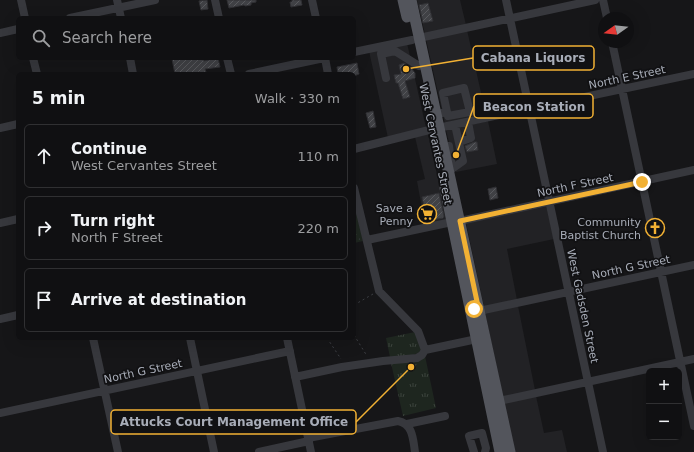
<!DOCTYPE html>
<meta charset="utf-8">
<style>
body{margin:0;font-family:"DejaVu Sans",sans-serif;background:#19191b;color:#f1f3f6}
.controls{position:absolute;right:12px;bottom:12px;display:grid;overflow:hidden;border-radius:6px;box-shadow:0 4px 16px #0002}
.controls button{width:36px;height:36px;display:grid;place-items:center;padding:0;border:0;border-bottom:1px solid #303032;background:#101012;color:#f1f3f6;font:20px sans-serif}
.compass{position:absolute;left:598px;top:12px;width:36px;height:36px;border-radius:50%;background:#101012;box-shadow:0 4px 16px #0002;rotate:255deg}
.stop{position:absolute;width:12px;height:12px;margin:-9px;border:3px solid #f2b134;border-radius:50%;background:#fff}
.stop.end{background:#f2b134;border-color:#fff;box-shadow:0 1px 4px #0008}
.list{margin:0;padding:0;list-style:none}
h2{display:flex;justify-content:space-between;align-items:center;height:52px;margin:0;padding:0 16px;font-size:17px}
h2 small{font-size:13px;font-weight:400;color:#9c9d9f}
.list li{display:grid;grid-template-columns:26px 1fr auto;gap:12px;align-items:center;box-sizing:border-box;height:64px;margin:0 8px 8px;padding:0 8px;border:1px solid #303032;border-radius:6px}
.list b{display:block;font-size:15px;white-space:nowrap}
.list p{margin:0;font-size:13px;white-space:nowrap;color:#9c9d9f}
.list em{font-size:13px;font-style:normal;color:#9c9d9f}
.icon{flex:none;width:22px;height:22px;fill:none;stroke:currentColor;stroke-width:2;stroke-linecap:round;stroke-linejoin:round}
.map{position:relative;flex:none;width:694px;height:452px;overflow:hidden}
.search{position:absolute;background:#101012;box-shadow:0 4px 16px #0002;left:16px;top:16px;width:340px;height:44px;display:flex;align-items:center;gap:10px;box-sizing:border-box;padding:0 14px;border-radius:6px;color:#9c9d9f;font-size:15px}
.panel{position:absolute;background:#101012;box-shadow:0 4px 16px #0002;left:16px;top:72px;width:340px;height:268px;border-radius:6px}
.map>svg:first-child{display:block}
.built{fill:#222225}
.grass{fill:url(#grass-tufts)}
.building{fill:url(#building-hatch);stroke:#303034}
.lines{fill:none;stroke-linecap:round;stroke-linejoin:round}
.path{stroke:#3d3f44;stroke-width:1;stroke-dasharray:2 3;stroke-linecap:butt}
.minor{stroke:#37383d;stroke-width:8}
.major{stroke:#53555c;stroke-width:11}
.route{stroke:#f2b134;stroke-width:5}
.labels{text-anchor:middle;stroke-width:3.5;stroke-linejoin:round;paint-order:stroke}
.street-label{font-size:11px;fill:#a8adb8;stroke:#111113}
.poi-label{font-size:11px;fill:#a8adb8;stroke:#111113;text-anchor:end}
.leader{fill:none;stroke:#f2b134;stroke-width:1.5}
.callout-dot{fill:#f2b134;stroke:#111113;stroke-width:1.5}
.callout{fill:#111113;stroke:#f2b134;stroke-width:1.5}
.callout-label{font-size:12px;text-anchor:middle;font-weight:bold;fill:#a8adb8}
</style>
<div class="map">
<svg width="694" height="452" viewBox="0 0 694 452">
<defs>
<pattern id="grass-tufts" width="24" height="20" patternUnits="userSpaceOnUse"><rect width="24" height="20" fill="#1e261f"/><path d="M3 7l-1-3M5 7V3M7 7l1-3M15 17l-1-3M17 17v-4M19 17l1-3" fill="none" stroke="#3c433d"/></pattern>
<pattern id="building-hatch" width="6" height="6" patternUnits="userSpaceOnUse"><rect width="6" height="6" fill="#404145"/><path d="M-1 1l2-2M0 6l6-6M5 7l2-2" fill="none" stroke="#595a5e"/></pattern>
</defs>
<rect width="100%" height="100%" fill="#161618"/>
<path class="built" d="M417 0H460L466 25 425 34Z
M467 30 486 115 445 124 426 39Z
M407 43 426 128 388 138 369 51Z
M488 121 497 164 456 172 446 130Z
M428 134 447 220 425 225 417 181 425 179 415 137Z
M546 205 554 239 507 249 517 300 484 307 466 223Z
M518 306 535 390 503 397 485 313Z
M536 396 544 433 562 430 567 452H515L504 403Z"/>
<path class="grass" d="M354 202 363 241 354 243Z
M420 331 423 348C416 358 402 356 390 357L386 338Z
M425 356 436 408 403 416 391 363Z"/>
<path class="building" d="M207 0 208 9 201 10 199 1Z
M227 0H256V2L251 3V5L245 6 244 5 229 8Z
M292 0H301L302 5 291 7 290 2H292Z
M428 3 433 21 423 23 419 5Z
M177 58H203L204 61 218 58 220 67 205 69 206 72 200 73V72L186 74H175L172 59Z
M357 63 359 74 354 76V74H338L337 67Z
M404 63 411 68 415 73V78L405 81 410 97 403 99 398 83H396L394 75 401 74 399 65Z
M373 111 376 127 370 128 366 113Z
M474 142H477L478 150 467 152 465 146Z
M496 187 498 198 490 200 488 189Z
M439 193 444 216 443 218 427 221 422 197Z"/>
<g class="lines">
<path class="path" d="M354 240 360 239
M354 305 373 294
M354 335 367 356
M327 338 341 359"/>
<path class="minor" d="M21 0 25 18
M117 0 121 18
M215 0 219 18
M312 0 316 18
M506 0 603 452
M603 0 607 18
M70 18 155 0
M0 33 18 29
M419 38 595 0
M612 42 694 426
M354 52 412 40
M33 58 37 74
M130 58 133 74
M227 58 231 74
M325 58 328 74
M249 74 324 58
M386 78 381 54 395 51 419 66
M437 114 447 112 443 93 464 88 470 112 448 116 447 112
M0 128 18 124
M459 142 471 138 468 122
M449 146 451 161
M354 149 433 129 694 74
M449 171 463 161 455 125
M354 188 379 291 418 331 425 350
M460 221 694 170
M0 223 18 219
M367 240 452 222
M479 311 694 265
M0 319 18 315
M93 338 118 452
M190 338 214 452
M287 338 311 452
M295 377 342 367 383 361 417 358 422 355 425 350 477 339
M499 401 694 359
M0 413 290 351
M407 424 445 416
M308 438 398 421C413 424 413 439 415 452
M259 452 309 441
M474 452 469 436 482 433 486 448 485 452"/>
<path class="major" d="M403 0 407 17
M411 0 510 452
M445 188 500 452"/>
</g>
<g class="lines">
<path class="route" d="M474 309 479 311 460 221 642 182"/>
</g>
<defs>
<symbol id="supermarket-ring" viewBox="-11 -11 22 22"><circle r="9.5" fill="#111113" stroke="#f2b134" stroke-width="1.5"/><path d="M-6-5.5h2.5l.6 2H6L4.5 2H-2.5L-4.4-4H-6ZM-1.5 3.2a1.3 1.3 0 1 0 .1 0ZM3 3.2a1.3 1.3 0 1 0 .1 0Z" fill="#f2b134"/></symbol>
<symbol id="church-ring" viewBox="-11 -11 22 22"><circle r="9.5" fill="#111113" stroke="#f2b134" stroke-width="1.5"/><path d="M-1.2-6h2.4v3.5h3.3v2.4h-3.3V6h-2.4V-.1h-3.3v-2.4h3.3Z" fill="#f2b134"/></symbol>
</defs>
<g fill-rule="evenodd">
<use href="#supermarket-ring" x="416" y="203" width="22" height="22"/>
<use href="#church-ring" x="644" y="217" width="22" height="22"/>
</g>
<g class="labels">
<g class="street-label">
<text transform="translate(627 77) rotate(-12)" y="4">North E Street</text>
<text transform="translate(436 144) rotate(78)" y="4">West Cervantes Street</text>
<text transform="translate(575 185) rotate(-12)" y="4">North F Street</text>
<text transform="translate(631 267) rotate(-12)" y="4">North G Street</text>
<text transform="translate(583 306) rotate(78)" y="4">West Gadsden Street</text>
<text transform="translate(143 371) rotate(-12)" y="4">North G Street</text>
</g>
<g class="poi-label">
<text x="413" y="212">Save a<tspan x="413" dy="13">Penny</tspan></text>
<text x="641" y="226">Community<tspan x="641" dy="13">Baptist Church</tspan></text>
</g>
</g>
<path class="leader" d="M406 69L473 58M456 155L474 106M411 367L356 422"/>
<g class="callout-dot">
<circle cx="406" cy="69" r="4"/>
<circle cx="456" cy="155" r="4"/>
<circle cx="411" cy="367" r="4"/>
</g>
<g class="callout">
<rect x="473" y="46" width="121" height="24" rx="4"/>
<rect x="474" y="94" width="119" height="24" rx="4"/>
<rect x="111" y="410" width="245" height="24" rx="4"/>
</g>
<g class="callout-label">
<text x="533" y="62">Cabana Liquors</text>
<text x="534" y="111">Beacon Station</text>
<text x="234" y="426">Attucks Court Management Office</text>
</g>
</svg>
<div class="controls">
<button>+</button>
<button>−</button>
</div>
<svg class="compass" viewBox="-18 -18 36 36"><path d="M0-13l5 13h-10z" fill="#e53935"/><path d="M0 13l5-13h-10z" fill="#9c9d9f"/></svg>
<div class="stop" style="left:474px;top:309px"></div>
<div class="stop end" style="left:642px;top:182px"></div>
<div class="search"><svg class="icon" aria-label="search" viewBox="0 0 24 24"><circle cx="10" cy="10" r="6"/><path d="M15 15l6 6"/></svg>Search here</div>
<section class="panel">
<h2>5 min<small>Walk · 330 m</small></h2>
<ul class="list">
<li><svg class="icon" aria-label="ahead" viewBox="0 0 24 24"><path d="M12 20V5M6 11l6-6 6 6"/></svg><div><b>Continue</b><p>West Cervantes Street</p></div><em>110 m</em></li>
<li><svg class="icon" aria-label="right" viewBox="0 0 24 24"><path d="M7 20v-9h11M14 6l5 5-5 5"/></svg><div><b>Turn right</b><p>North F Street</p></div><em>220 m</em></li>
<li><svg class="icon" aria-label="arrive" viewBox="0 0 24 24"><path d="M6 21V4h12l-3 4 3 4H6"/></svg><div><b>Arrive at destination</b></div></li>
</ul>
</section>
</div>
